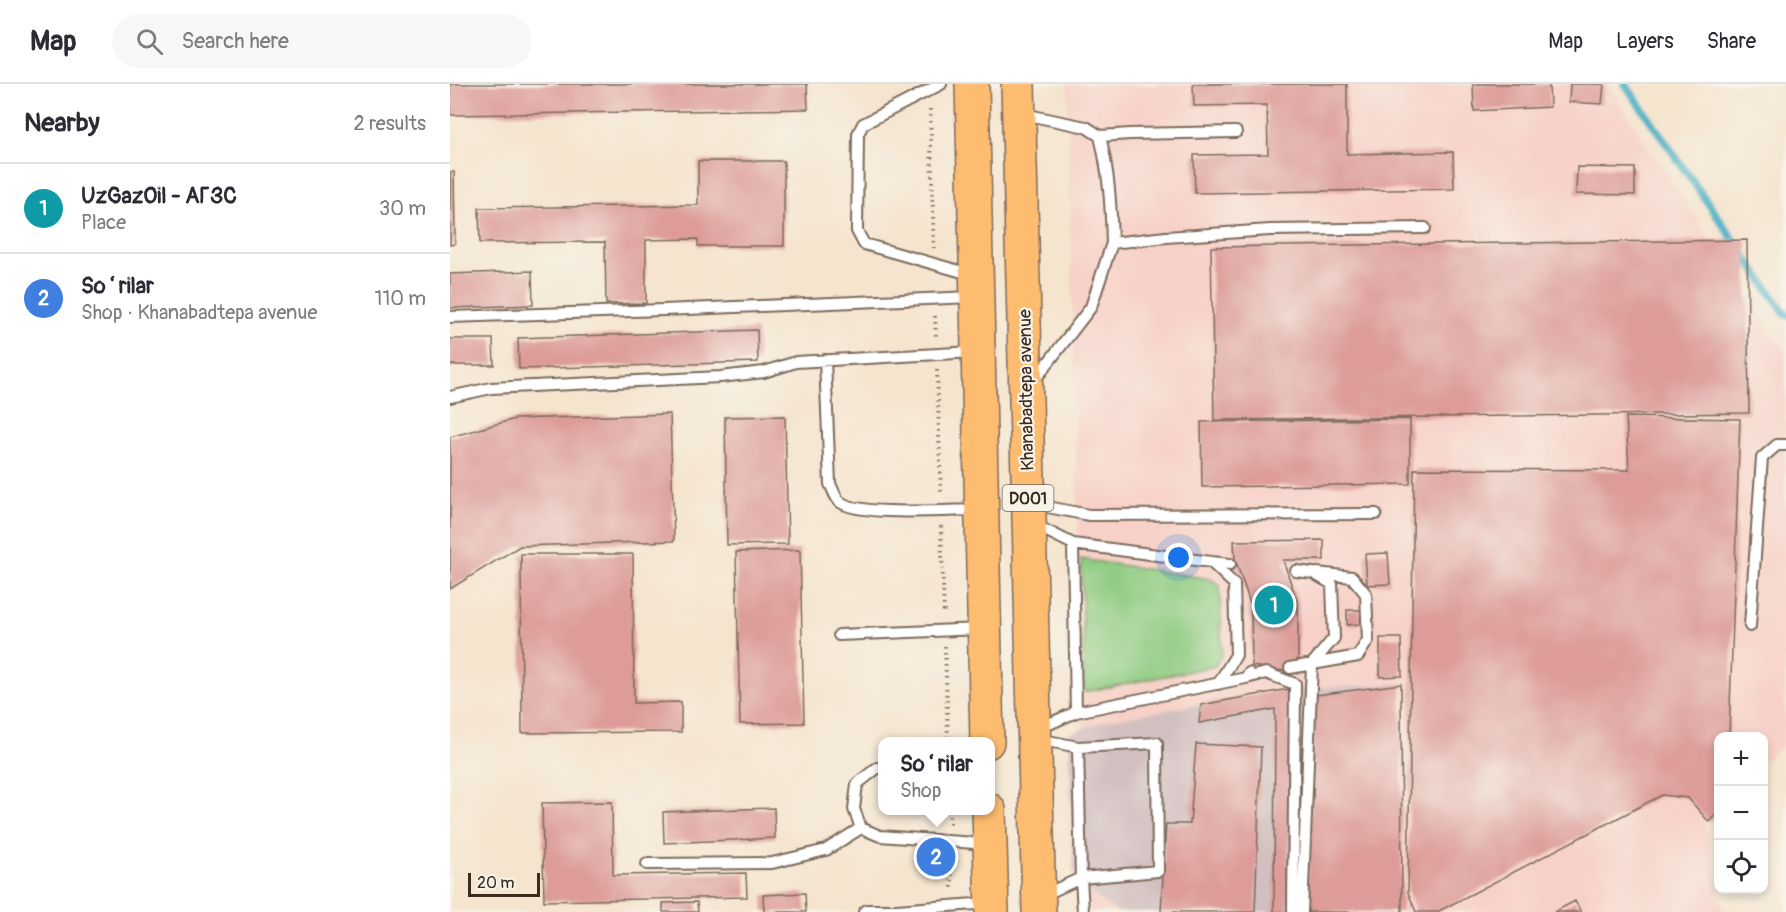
<!DOCTYPE html>
<meta charset="utf-8">
<style>
body{margin:0;font-family:Pangolin,sans-serif;background:#f7f7f7;color:#2b2b33}
.controls{position:absolute;right:18px;bottom:18px;display:grid;overflow:hidden;border-radius:12px;box-shadow:0 3px 9px #0003}
.controls button{width:54px;height:54px;display:grid;place-items:center;padding:0;border:0;border-bottom:2px solid #e1e1e2;background:#fff;color:#2b2b33;font:30px sans-serif}
.scale{position:absolute;left:18px;bottom:15px;width:72px;box-sizing:border-box;padding-left:6px;border:3px solid #3b2a1e;border-top:0;font-size:16px;line-height:21px;white-space:nowrap;color:#3b2a1e;-webkit-text-stroke:4px #f7f3e8;paint-order:stroke}
.you{position:absolute;left:729px;top:474px;width:21px;height:21px;margin:-15px;border:4px solid #fff;border-radius:50%;background:#1a73e8;box-shadow:0 0 0 9px #1a73e833}
.badge{display:grid;place-items:center;width:39px;height:39px;border-radius:50%;background:#b5179e;color:#fff;font-size:20px;font-weight:700}
.pin{position:absolute;translate:-50% -50%;border:3px solid #fff;box-shadow:0 2px 6px #0006}
.popup{position:absolute;left:428px;top:653px;width:117px;height:78px;box-sizing:border-box;display:grid;place-content:center;border-radius:12px;background:#fff;filter:drop-shadow(0 2px 4px #0005);font-size:20px;white-space:nowrap;color:#7c7c81}
.popup b{font-size:22px;color:#2b2b33}
.popup::after{content:'';position:absolute;left:50%;top:100%;margin-left:-12px;border:12px solid transparent;border-top-color:#fff}
.list{margin:0;padding:0;list-style:none}
h2{display:flex;justify-content:space-between;align-items:center;height:78px;margin:0;padding:0 24px;font-size:26px}
h2 small{font-size:20px;font-weight:400;color:#7c7c81}
.list li{display:grid;grid-template-columns:39px 1fr auto;gap:18px;align-items:center;box-sizing:border-box;height:90px;padding:0 24px;border-top:2px solid #e1e1e2}
.list b{display:block;font-size:22px;white-space:nowrap}
.list p{margin:0;font-size:20px;white-space:nowrap;color:#7c7c81}
.list em{font-size:20px;font-style:normal;color:#7c7c81}
.icon{flex:none;width:33px;height:33px;fill:none;stroke:currentColor;stroke-width:2;stroke-linecap:round;stroke-linejoin:round}
.map{position:relative;flex:none;width:1336px;height:828px;overflow:hidden}
header{display:flex;align-items:center;gap:36px;box-sizing:border-box;height:84px;padding:0 30px;background:#fff;border-bottom:2px solid #e1e1e2}
header strong{font-size:28px}
nav{display:flex;gap:33px;margin-inline-start:auto;font-size:21px}
.search{width:420px;height:54px;background:#f7f7f7;display:flex;align-items:center;gap:15px;box-sizing:border-box;padding:0 21px;border-radius:33px;color:#7c7c81;font-size:22px}
main{display:flex}
aside{flex:1;background:#fff}
.map>svg:first-child{display:block}
.built{fill:#f7d1c8}
.industrial{fill:#d2bfc0}
.green{fill:#90cc82;stroke:#667b50;stroke-width:1.5}
.lines{fill:none;stroke-linecap:round;stroke-linejoin:round}
.stream{stroke:#45afc4;stroke-width:8}
.building{fill:#dd9c99}
.service-casing{stroke:#7c6b5c;stroke-width:14}
.trunk-casing{stroke:#7c6b5c;stroke-width:36}
.path{stroke:#7c6b5c;stroke-width:4;stroke-dasharray:1.5 4.5;stroke-linecap:butt}
.service{stroke:#fff;stroke-width:10}
.trunk{stroke:#febc70;stroke-width:33}
.labels{text-anchor:middle;stroke-width:4.5;stroke-linejoin:round;paint-order:stroke}
.shield{fill:#f7f3e8;stroke:#73665b;stroke-width:1.5}
.shield-label{font-size:16px;font-weight:bold;fill:#3b2a1e}
.street-label{font-size:18px;fill:#3b2a1e;stroke:#f7f3e8}
</style>
<header>
<strong>Map</strong>
<div class="search"><svg class="icon" aria-label="search" viewBox="0 0 24 24"><circle cx="10" cy="10" r="6"/><path d="M15 15l6 6"/></svg>Search here</div>
<nav><a>Map</a><a>Layers</a><a>Share</a></nav>
</header>
<main>
<aside>
<h2>Nearby<small>2 results</small></h2>
<ul class="list">
<li><span class="badge" style="background:#0f9aa8">1</span><div><b>UzGazOil - АГЗС</b><p>Place</p></div><em>30 m</em></li>
<li><span class="badge" style="background:#3f7fe0">2</span><div><b>Soʻrilar</b><p>Shop · Khanabadtepa avenue</p></div><em>110 m</em></li>
</ul>
</aside>
<div class="map">
<svg width="1336" height="828" viewBox="0 0 1336 828">
<rect width="100%" height="100%" fill="#f7f3e8"/>
<filter id="ink" filterUnits="userSpaceOnUse"><feTurbulence type="fractalNoise" baseFrequency=".0167" numOctaves="2"/><feDisplacementMap in="SourceGraphic" scale="12" xChannelSelector="R" yChannelSelector="G"/><feConvolveMatrix kernelMatrix="1 2 1 2 8 2 1 2 1" color-interpolation-filters="sRGB"/></filter>
<filter id="wash" filterUnits="userSpaceOnUse"><feTurbulence type="fractalNoise" baseFrequency=".008" numOctaves="4" result="noise"/><feDisplacementMap in="SourceGraphic" scale="24" xChannelSelector="R" yChannelSelector="G"/><feGaussianBlur stdDeviation="1.35" result="paint"/><feColorMatrix in="noise" values="0 0 0 0 0 0 0 0 0 0 0 0 0 0 0 0 0 1.4 0 .05"/><feComposite in="paint" operator="in"/></filter>
<g filter="url(#wash)">
<rect width="100%" height="100%" fill="#f5e4ce"/>
<path class="built" d="M617 0H1157L1336 269V660L1314 677V652H1268V721L1254 737 1274 828H637Z"/>
<path class="industrial" d="M951 600 952 828H668L631 802 623 789 619 649 658 636 839 605Z"/>
<path class="green" d="M631 475 761 495 770 502 772 571 765 582 634 608Z"/>
<g class="lines">
<path class="stream" d="M1175 0 1336 231"/>
</g>
<g id="blocks">
<path class="building" d="M0 0H357L358 25 0 31Z
M743 0H897V70L1003 68 1004 105 745 109 744 71 818 70 817 21 744 22Z
M1023 0H1099L1100 23 1024 27Z
M1120 0H1154L1152 20 1119 18Z
M248 77H334V162H248V155L196 156V219L156 220 155 158 30 159 29 124 248 121Z
M1127 83 1185 84V111L1126 110Z
M0 88H4L5 160 0 161Z
M1297 156 1299 329 764 336 761 163Z
M82 187 83 221 0 224V190Z
M307 246 308 278 69 285 68 254Z
M0 255H43L44 281H0Z
M220 330 224 457 70 462 0 505V353L65 335Z
M335 332 338 460 277 461 275 333Z
M1176 333 1290 335 1279 652H1268V729L1259 738 1238 714 1212 711 987 828H966L958 808 964 385 1179 386Z
M960 335V400L752 403 751 338Z
M874 456V476H833L848 520V589L802 582 801 522 785 475 784 457Z
M350 466 354 639 290 640 286 468Z
M938 469 940 500 917 501 915 470Z
M71 470H183L184 619 231 618V648L72 649Z
M897 526H911L910 540 897 541Z
M930 554H951L952 592 930 593Z
M951 600 952 828H857L866 611Z
M839 605 837 828H824L825 625 749 639 751 621Z
M746 660 811 663 805 828H711L716 740H740Z
M162 718 163 791 296 789 297 813 94 817 92 719Z
M324 724 325 754 214 759 213 728Z
M355 809 356 828H314L313 811Z
M1125 817 1131 828H1104Z
M247 818 248 828H213V819Z"/>
</g>
</g>
<g filter="url(#ink)">
<use href="#blocks" fill-opacity="0" stroke="#7c6b5c" stroke-width="1.5"/>
<g class="lines">
<defs>
<path id="service" d="M491 0 413 40 408 50 407 147 414 160 523 191
M573 30 636 43 650 52C659 89 661 121 662 159
M650 52 680 50 786 48
M0 233 213 226 523 213
M375 276 380 400C383 405 385 413 389 417 406 433 500 426 527 426
M584 297 641 223 662 159 716 153 820 146 975 144
M0 313 41 304 270 293 314 288 346 278 524 268
M582 420 639 431 926 430
M585 441 623 460 626 628
M623 460 761 478 784 500 786 571 768 600
M761 478 780 480
M846 487 863 489 882 500 884 554 862 580 852 828
M1300 542 1312 374 1327 361H1336
M389 551 530 545
M840 584 908 572 918 556 916 510 902 493 867 489
M796 594 816 589 845 600 843 828
M590 644 626 628 796 594 799 589
M588 655 628 663 631 794 594 811
M628 663 707 659 708 787 631 794 633 828
M432 684H427L407 700 404 725 411 744 430 752 538 760
M197 780 322 779 376 766 411 744
M414 828 417 826H447L538 819"/>
<path id="trunk" d="M522 0 537 658
M568 0 589 828
M539 726 542 828"/>
</defs>
<use href="#service" class="service-casing"/>
<use href="#trunk" class="trunk-casing"/>
<path class="path" d="M480 25 484 164
M485 232 486 254
M487 286 491 410
M491 442 494 530
M495 562 498 658
M500 726V741
M501 772 502 807"/>
<use href="#service" class="service"/>
<use href="#trunk" class="trunk"/>
</g>
</g>
<g class="labels">
<rect class="shield" x="552.5" y="401" width="51" height="26" rx="4.5"/>
<g class="shield-label">
<text x="578" y="420">D001</text>
</g>
<g class="street-label">
<text transform="translate(576 306) rotate(-91)" y="6">Khanabadtepa avenue</text>
</g>
</g>
</svg>
<div class="controls">
<button>+</button>
<button>−</button>
<button><svg class="icon" aria-label="locate" viewBox="0 0 24 24"><circle cx="12" cy="12" r="6"/><path d="M12 2v4M12 18v4M2 12h4M18 12h4"/></svg></button>
</div>
<div class="scale">20 m</div>
<div class="you"></div>
<div class="pin badge" style="left:824px;top:521px;background:#0f9aa8">1</div>
<div class="pin badge" style="left:486px;top:773px;background:#3f7fe0">2</div>
<div class="popup"><b>Soʻrilar</b>Shop</div>
</div>
</main>
